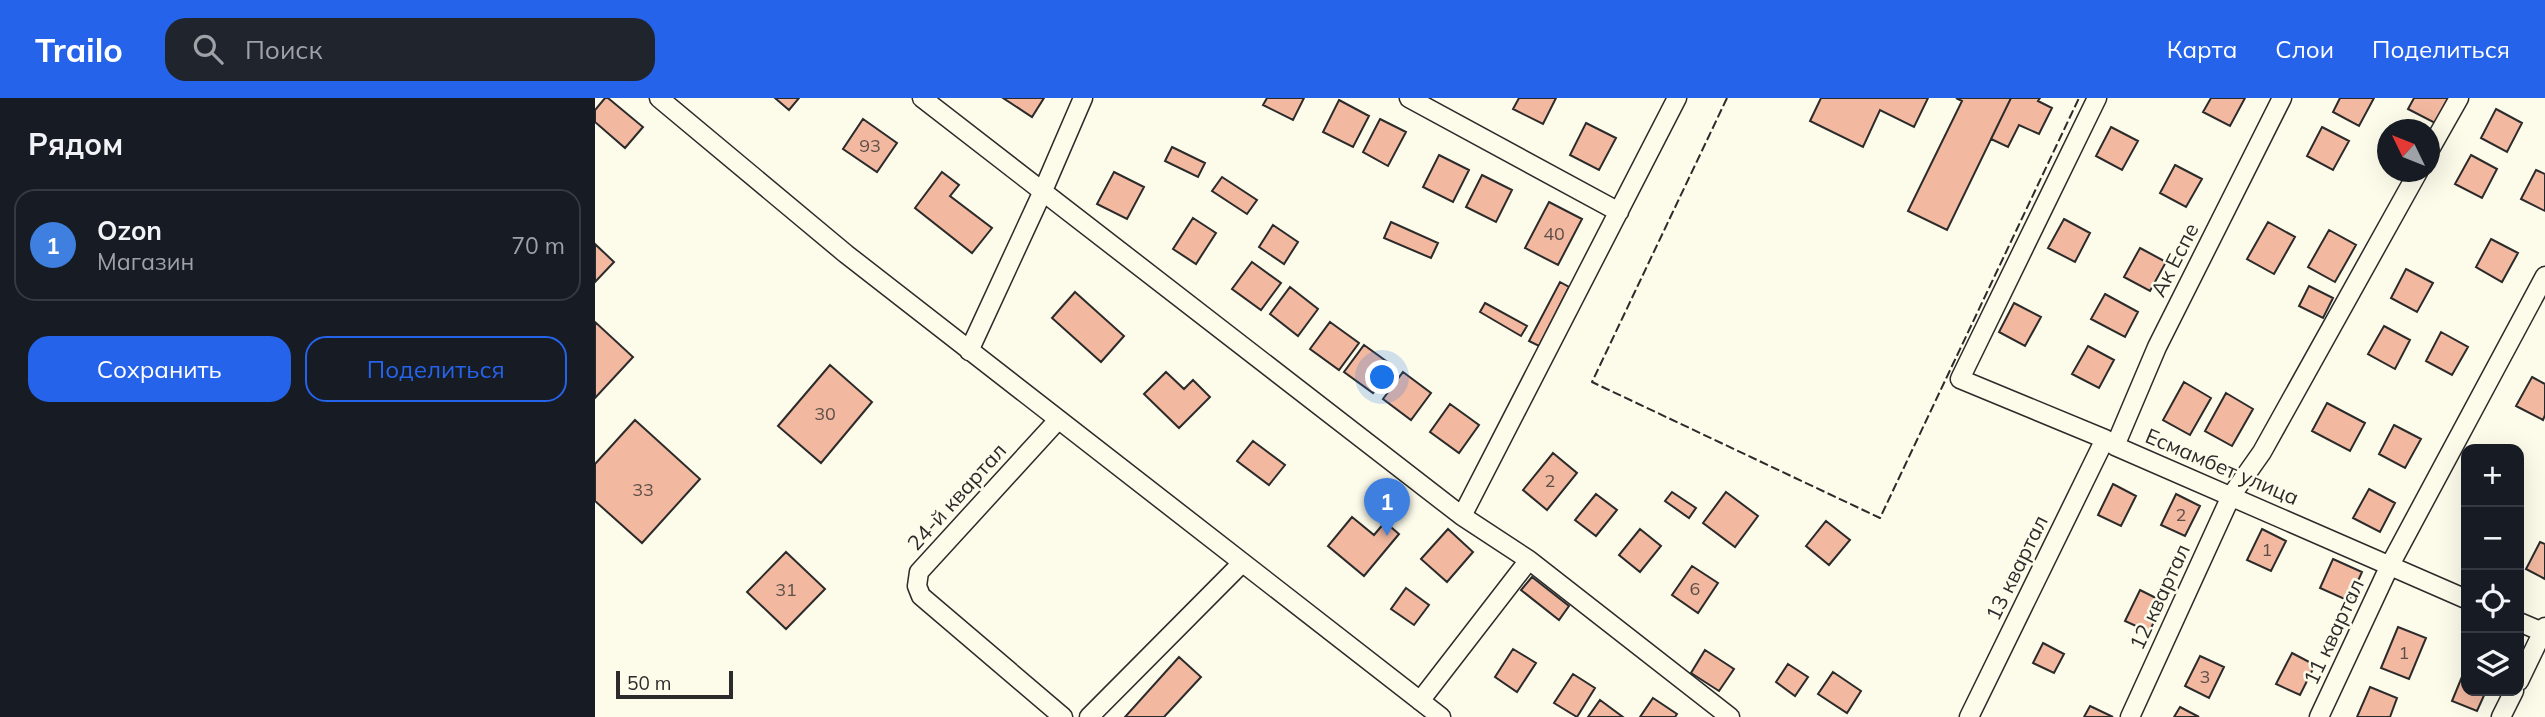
<!DOCTYPE html>
<html lang="ru">
<meta charset="utf-8">
<style>
body{margin:0;font-family:Mulish,sans-serif;background:#20242c;color:#f1f3f6}
.controls{position:absolute;right:21px;bottom:21px;display:grid;overflow:hidden;border-radius:14px;box-shadow:0 7px 28px #0002}
.controls button{width:63px;height:63px;display:grid;place-items:center;padding:0;border:0;border-bottom:2px solid #363941;background:#171b24;color:#f1f3f6;font:35px sans-serif}
.compass{position:absolute;left:1782px;top:21px;width:63px;height:63px;border-radius:50%;background:#171b24;box-shadow:0 7px 28px #0002;rotate:313deg}
.scale{position:absolute;left:21px;bottom:18px;width:117px;box-sizing:border-box;padding-left:7px;border:4px solid #2b2b2b;border-top:0;font-size:19px;line-height:24px;white-space:nowrap;color:#2b2b2b;-webkit-text-stroke:5px #fdfbea;paint-order:stroke}
.you{position:absolute;left:788px;top:280px;width:24px;height:24px;margin:-18px;border:5px solid #fff;border-radius:50%;background:#1a73e8;box-shadow:0 0 0 10px #1a73e833}
.badge{display:grid;place-items:center;width:46px;height:46px;border-radius:50%;background:#2563eb;color:#fff;font-size:23px;font-weight:700}
.pin{position:absolute;translate:-50% -58px;filter:drop-shadow(0 2px 4px #0008)}
.pin::after{content:'';position:absolute;top:37px;width:24px;height:21px;background:inherit;clip-path:polygon(0 0,100% 0,50% 100%)}
.list{margin:0;padding:0;list-style:none}
h2{display:flex;justify-content:space-between;align-items:center;height:91px;margin:0;padding:0 28px;font-size:30px}
h2 small{font-size:23px;font-weight:400;color:#9ea1a6}
.list li{display:grid;grid-template-columns:46px 1fr auto;gap:21px;align-items:center;box-sizing:border-box;height:112px;margin:0 14px 14px;padding:0 14px;border:2px solid #363941;border-radius:21px}
.list b{display:block;font-size:26px;white-space:nowrap}
.list p{margin:0;font-size:23px;white-space:nowrap;color:#9ea1a6}
.list em{font-size:23px;font-style:normal;color:#9ea1a6}
.actions{display:flex;gap:14px;padding:21px 28px}
.actions a{flex:1;padding:16px 0;border:2px solid #2563eb;border-radius:21px;text-align:center;font-size:24px;color:#2563eb}
.actions .main{background:#2563eb;color:#fff}
.icon{flex:none;width:38px;height:38px;fill:none;stroke:currentColor;stroke-width:2;stroke-linecap:round;stroke-linejoin:round}
.map{position:relative;flex:none;width:1950px;height:619px;overflow:hidden}
header{display:flex;align-items:center;gap:42px;box-sizing:border-box;height:98px;padding:0 35px;background:#2563eb;color:#fff}
header strong{font-size:33px}
nav{display:flex;gap:38px;margin-inline-start:auto;font-size:24px}
.search{width:490px;height:63px;background:#20242c;display:flex;align-items:center;gap:18px;box-sizing:border-box;padding:0 24px;border-radius:21px;color:#9ea1a6;font-size:26px}
main{display:flex}
aside{flex:1;background:#171b24}
.map>svg:first-child{display:block}
.building{fill:#f2b8a0;stroke:#2b2b2b;stroke-width:2}
.lines{fill:none;stroke-linecap:round;stroke-linejoin:round}
.minor-casing{stroke:#2b2b2b;stroke-width:21}
.minor{stroke:#fdfbea;stroke-width:18}
.fence{stroke:#2b2b2b;stroke-width:2;stroke-dasharray:9 3.5;stroke-linecap:butt}
.labels{text-anchor:middle;stroke-width:5;stroke-linejoin:round;paint-order:stroke}
.number-label{font-size:18px;fill:#5d4e48}
.street-label{font-size:21px;fill:#2b2b2b;stroke:#fdfbea}
</style>
<header>
<strong>Trailo</strong>
<div class="search"><svg class="icon" aria-label="search" viewBox="0 0 24 24"><circle cx="10" cy="10" r="6"/><path d="M15 15l6 6"/></svg>Поиск</div>
<nav><a>Карта</a><a>Слои</a><a>Поделиться</a></nav>
</header>
<main>
<aside>
<h2>Рядом<small></small></h2>
<ul class="list">
<li><span class="badge" style="background:#3f7fe0">1</span><div><b>Ozon</b><p>Магазин</p></div><em>70 m</em></li>
</ul>
<div class="actions"><a class="main">Сохранить</a><a>Поделиться</a></div>
</aside>
<div class="map">
<svg width="1950" height="619" viewBox="0 0 1950 619">
<rect width="100%" height="100%" fill="#fdfbea"/>
<path class="building" d="M10 0H13L48 29 30 50 0 24V12Z
M180 0H204L194 12Z
M408 0H449L437 19Z
M672 0H709L698 22 668 7Z
M924 0H961L948 26 918 11Z
M1226 0H1333L1319 29 1285 12 1268 49 1215 23Z
M1361 0H1416L1352 132 1313 113 1367 3Z
M1416 0H1445L1443 3 1457 10 1444 36 1424 27 1413 49 1396 41Z
M1616 0H1650L1635 28 1608 14Z
M1745 0H1779L1764 28 1738 14Z
M1819 0H1853L1840 25 1813 11Z
M744 2 774 18 758 49 728 34Z
M1901 11 1927 25 1912 54 1886 40Z
M268 21 302 45 282 74 248 51Z
M785 21 811 34 793 68 768 54Z
M991 25 1021 40 1004 72 975 57Z
M1516 29 1543 43 1527 72 1501 58Z
M1727 29 1754 43 1738 72 1712 58Z
M577 49 610 65 603 79 570 63Z
M844 57 874 72 858 104 828 89Z
M1876 57 1902 71 1887 100 1860 86Z
M1580 67 1607 81 1591 109 1565 95Z
M1941 72 1950 76V113L1926 101Z
M347 74 364 87 355 98 397 130 377 155 320 110Z
M519 74 549 89 532 121 502 106Z
M887 77 917 92 901 124 871 109Z
M627 79 662 102 652 116 617 93Z
M954 104 987 121 963 167 930 150Z
M598 120 621 135 601 166 578 151Z
M1469 121 1495 135 1480 164 1453 150Z
M796 124 843 145 836 160 789 140Z
M1673 124 1700 139 1679 176 1652 161Z
M678 127 703 144 689 166 664 149Z
M1734 132 1761 147 1740 184 1713 169Z
M1896 141 1923 155 1907 184 1881 169Z
M0 146 19 164 0 184Z
M1545 150 1571 164 1555 193 1529 179Z
M657 164 686 185 666 212 637 191Z
M1811 171 1838 185 1822 214 1796 200Z
M965 184 974 189 944 248 934 243Z
M1714 188 1738 200 1728 220 1704 208Z
M695 189 723 211 703 238 675 216Z
M480 194 529 238 506 264 457 220Z
M1510 196 1543 214 1530 239 1496 221Z
M890 205 932 228 926 238 885 214Z
M1419 205 1446 219 1430 248 1404 234Z
M0 224 38 259 0 300Z
M735 224 764 245 744 272 715 251Z
M1789 228 1815 242 1800 271 1773 256Z
M1846 234 1873 249 1857 277 1831 263Z
M769 247 798 268 778 295 749 274Z
M1493 248 1519 262 1504 290 1477 276Z
M235 267 277 304 226 365 183 328Z
M571 274 589 291 598 282 615 299 584 330 549 296Z
M808 274 836 295 816 322 788 301Z
M1937 279 1950 286V317L1948 322 1921 308Z
M1589 284 1616 300 1595 337 1568 322Z
M1631 295 1658 311 1637 348 1610 333Z
M1732 305 1770 325 1755 353 1717 333Z
M855 306 884 327 864 355 835 334Z
M40 322 105 381 47 445 0 403V366Z
M1799 327 1826 341 1810 370 1784 356Z
M658 343 690 367 674 387 642 363Z
M958 355 982 375 952 412 928 392Z
M1518 386 1541 398 1526 428 1503 417Z
M1774 391 1800 405 1785 434 1758 420Z
M1077 394 1101 410 1094 420 1070 403Z
M1131 394 1163 418 1140 449 1108 425Z
M1001 396 1022 412 1001 438 980 422Z
M1581 396 1605 408 1590 438 1566 427Z
M757 419 779 437 790 424 804 436 769 478 733 448Z
M1231 423 1255 442 1234 467 1211 448Z
M853 431 878 454 852 484 826 461Z
M1045 431 1066 448 1045 474 1024 457Z
M1667 431 1691 443 1676 473 1652 462Z
M1945 444 1950 446V481L1931 471Z
M191 454 230 491 191 531 152 494Z
M1738 461 1767 474 1754 503 1725 490Z
M1097 468 1123 485 1103 515 1077 497Z
M937 479 974 508 964 522 926 492Z
M811 490 834 507 819 527 796 511Z
M1545 492 1569 504 1554 534 1530 523Z
M1803 529 1831 540 1814 581 1786 570Z
M1448 545 1469 556 1459 575 1438 565Z
M918 551 941 565 922 594 900 579Z
M1110 552 1139 571 1124 593 1096 575Z
M1697 555 1720 567 1705 597 1681 586Z
M1605 558 1629 569 1614 600 1590 588Z
M584 559 606 579 569 619H530Z
M1193 566 1213 579 1200 598 1181 584Z
M1871 569V593H1891L1882 613 1857 603Z
M1238 574 1266 593 1252 615 1223 596Z
M978 576 1000 590 982 619 959 605Z
M1775 589 1802 600 1795 619H1762Z
M1058 600 1082 616 1080 619H1045Z
M1005 602 1028 619H993Z
M1495 608 1518 619H1489Z
M1585 609 1604 619H1579Z"/>
<g class="lines">
<defs>
<path id="minor" d="M64 0 251 156 846 619
M327 0 867 418
M814 0 1024 114
M1502 0 1365 281 1510 341 1520 348 1871 501
M1834 53 1864 0
M374 253 447 95 488 0
M463 322 324 474 322 488 326 498 468 619
M1520 348 1562 249 1687 0
M934 462 1135 619
M1924 524 1950 535
M1924 583 1950 529
M825 603 934 462 867 418 1082 0
M494 619 647 465
M1374 619 1510 341
M1535 619 1636 398 1667 354 1823 74
M1724 619 1795 467 1950 178
M1906 619 1919 593"/>
</defs>
<use href="#minor" class="minor-casing"/>
<use href="#minor" class="minor"/>
<path class="fence" d="M1132 0 997 284 1285 420 1484 0"/>
</g>
<g class="labels">
<g class="number-label">
<text x="275" y="54">93</text>
<text x="959" y="142">40</text>
<text x="230" y="322">30</text>
<text x="955" y="389">2</text>
<text x="48" y="398">33</text>
<text x="1586" y="423">2</text>
<text x="1672" y="458">1</text>
<text x="1100" y="497">6</text>
<text x="191" y="498">31</text>
<text x="1809" y="561">1</text>
<text x="1610" y="585">3</text>
</g>
<g class="street-label">
<text transform="translate(1580 162) rotate(-63)" y="7">Ак Еспе</text>
<text transform="translate(1627 369) rotate(23)" y="7">Есмамбет улица</text>
<text transform="translate(362 399) rotate(-48)" y="7">24-й квартал</text>
<text transform="translate(1422 470) rotate(-64)" y="7">13 квартал</text>
<text transform="translate(1565 499) rotate(-65)" y="7">12 квартал</text>
<text transform="translate(1739 534) rotate(-65)" y="7">11 квартал</text>
</g>
</g>
</svg>
<div class="controls">
<button>+</button>
<button>−</button>
<button><svg class="icon" aria-label="locate" viewBox="0 0 24 24"><circle cx="12" cy="12" r="6"/><path d="M12 2v4M12 18v4M2 12h4M18 12h4"/></svg></button>
<button><svg class="icon" aria-label="layers" viewBox="0 0 24 24"><path d="M12 4l9 5-9 5-9-5zM3 14l9 5 9-5"/></svg></button>
</div>
<svg class="compass" viewBox="-18 -18 36 36"><path d="M0-13l5 13h-10z" fill="#e53935"/><path d="M0 13l5-13h-10z" fill="#9ea1a6"/></svg>
<div class="scale">50 m</div>
<div class="you"></div>
<div class="pin badge" style="left:792px;top:438px;background:#3f7fe0">1</div>
</div>
</main>
